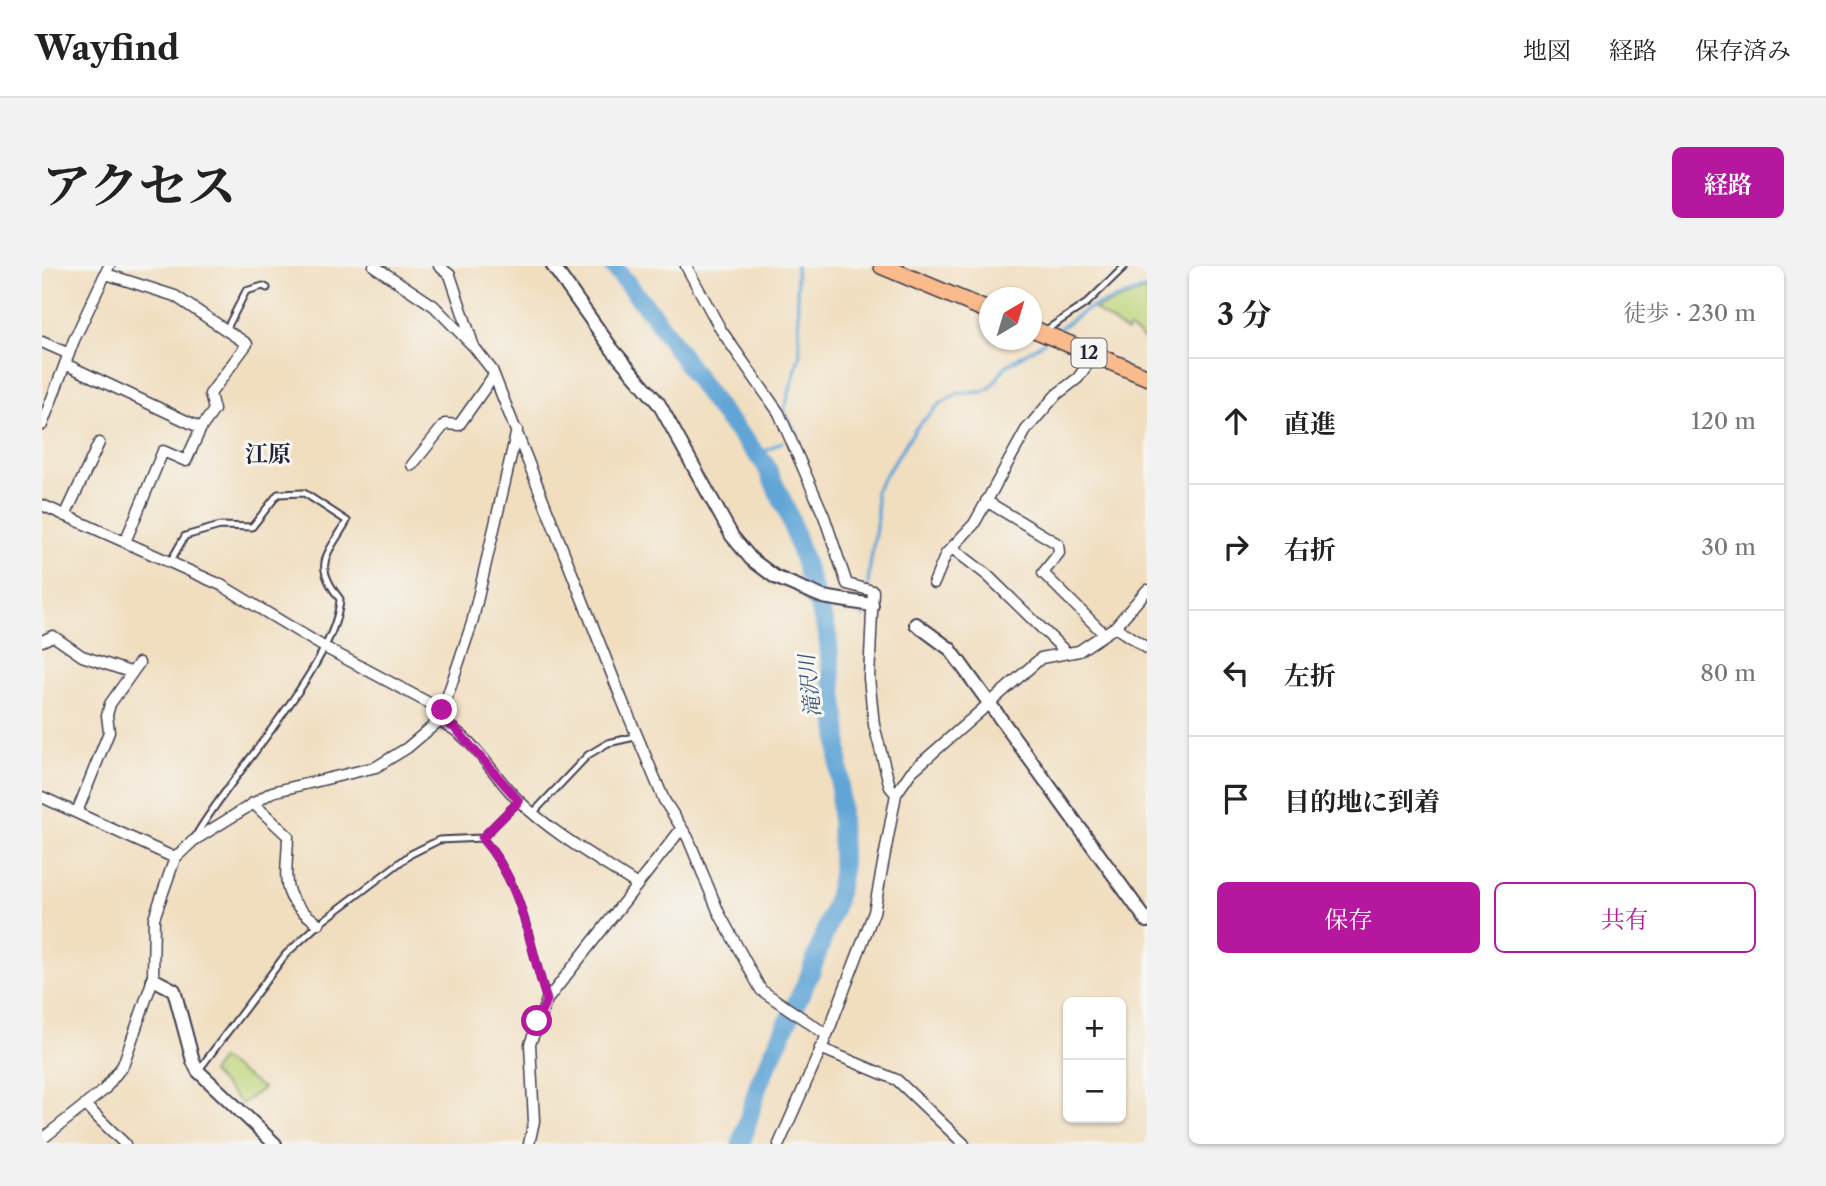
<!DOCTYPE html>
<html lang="ja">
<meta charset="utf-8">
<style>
body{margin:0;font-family:"Libre Caslon Text","Noto Serif JP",serif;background:#f2f2f2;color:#222}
.controls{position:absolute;right:21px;bottom:21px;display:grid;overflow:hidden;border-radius:10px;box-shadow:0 2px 5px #0004}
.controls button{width:63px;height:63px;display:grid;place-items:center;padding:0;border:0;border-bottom:2px solid #e0e0e0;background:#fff;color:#222;font:35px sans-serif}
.compass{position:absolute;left:937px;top:21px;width:63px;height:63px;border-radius:50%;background:#fff;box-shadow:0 2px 5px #0004;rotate:38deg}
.stop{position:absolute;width:21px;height:21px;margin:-16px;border:5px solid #b5179e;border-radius:50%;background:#fff}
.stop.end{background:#b5179e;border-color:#fff;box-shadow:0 2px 7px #0008}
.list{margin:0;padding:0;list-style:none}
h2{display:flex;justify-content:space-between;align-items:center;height:91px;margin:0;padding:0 28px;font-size:30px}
h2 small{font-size:23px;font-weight:400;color:#767676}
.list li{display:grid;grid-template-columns:46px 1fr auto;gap:21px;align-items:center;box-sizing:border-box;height:126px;padding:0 28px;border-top:2px solid #e0e0e0}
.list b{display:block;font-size:26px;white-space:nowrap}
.list em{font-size:23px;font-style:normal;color:#767676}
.actions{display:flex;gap:14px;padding:21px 28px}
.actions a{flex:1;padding:16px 0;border:2px solid #b5179e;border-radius:10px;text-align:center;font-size:24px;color:#b5179e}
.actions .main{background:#b5179e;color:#fff}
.icon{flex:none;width:38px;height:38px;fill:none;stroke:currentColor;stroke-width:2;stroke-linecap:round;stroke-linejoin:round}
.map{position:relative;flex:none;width:1105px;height:878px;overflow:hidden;border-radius:10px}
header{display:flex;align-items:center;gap:42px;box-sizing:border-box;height:98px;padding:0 35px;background:#fff;border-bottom:2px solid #e0e0e0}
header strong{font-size:33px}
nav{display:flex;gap:38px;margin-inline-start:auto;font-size:24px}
.intro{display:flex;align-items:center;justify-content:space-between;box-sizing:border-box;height:168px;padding:0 42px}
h1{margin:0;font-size:49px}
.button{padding:18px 32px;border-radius:10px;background:#b5179e;color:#fff;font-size:24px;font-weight:700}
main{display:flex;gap:42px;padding:0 42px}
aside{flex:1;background:#fff;border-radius:10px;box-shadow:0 2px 5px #0004}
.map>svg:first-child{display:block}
.green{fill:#bed478;stroke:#707b5a;stroke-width:2}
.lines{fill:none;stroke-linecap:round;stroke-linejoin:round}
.stream{stroke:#60a5d6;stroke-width:3.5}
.river{stroke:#60a5d6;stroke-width:19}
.service-casing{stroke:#413e4f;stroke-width:9}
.minor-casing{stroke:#413e4f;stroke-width:13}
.tertiary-casing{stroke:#413e4f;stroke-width:16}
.primary-casing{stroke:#413e4f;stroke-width:19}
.service{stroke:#fff;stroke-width:5}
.minor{stroke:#fff;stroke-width:10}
.tertiary{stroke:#fff;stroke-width:12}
.primary{stroke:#fabb8c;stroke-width:16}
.route{stroke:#b5179e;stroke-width:9}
.labels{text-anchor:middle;stroke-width:6;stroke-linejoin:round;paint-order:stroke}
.shield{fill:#f6f6f2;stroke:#626272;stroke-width:2}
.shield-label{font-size:18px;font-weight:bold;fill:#22223b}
.water-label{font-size:21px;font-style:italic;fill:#3b5679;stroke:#f6f6f2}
.quarter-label{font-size:23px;font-weight:bold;fill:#22223b;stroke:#f6f6f2}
</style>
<header>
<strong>Wayfind</strong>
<nav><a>地図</a><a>経路</a><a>保存済み</a></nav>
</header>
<div class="intro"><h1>アクセス</h1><a class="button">経路</a></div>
<main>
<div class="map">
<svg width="1105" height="878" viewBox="0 0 1105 878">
<rect width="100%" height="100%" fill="#f6f6f2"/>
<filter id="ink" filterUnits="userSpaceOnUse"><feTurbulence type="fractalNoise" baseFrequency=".0143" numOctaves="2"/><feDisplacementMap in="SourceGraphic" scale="14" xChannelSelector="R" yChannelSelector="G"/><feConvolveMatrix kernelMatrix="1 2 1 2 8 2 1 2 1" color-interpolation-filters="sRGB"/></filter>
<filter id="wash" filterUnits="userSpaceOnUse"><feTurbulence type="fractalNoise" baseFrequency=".00686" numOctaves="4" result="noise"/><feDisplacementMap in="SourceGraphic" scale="28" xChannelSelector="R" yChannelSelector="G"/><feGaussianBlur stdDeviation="1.57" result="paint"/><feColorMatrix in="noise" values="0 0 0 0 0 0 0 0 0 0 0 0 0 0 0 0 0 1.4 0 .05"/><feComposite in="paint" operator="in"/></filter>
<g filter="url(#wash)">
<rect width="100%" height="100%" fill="#f1debf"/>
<path class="green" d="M1105 24V76L1087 62 1085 66 1052 43Z
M179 793 221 822 200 838 169 807Z"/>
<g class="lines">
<path class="stream" d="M754 0 758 88 742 145 755 168
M1015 64 1047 42 1105 22
M716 189 740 176
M826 320C827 289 840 255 833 225L874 162 899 137 917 127 940 126 948 122 964 100 1002 76
M821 351 822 348"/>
<path class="river" d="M571 0 612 50 675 141 723 198 746 247 785 366 796 464 800 606 794 636 768 708 717 817 699 878"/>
</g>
</g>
<g filter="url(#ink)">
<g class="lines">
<defs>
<path id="service" d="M184 64 204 25 221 20 225 22
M1004 64 1045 37 1083 0
M128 296 143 270 178 260 210 261 236 228 262 227 305 255C285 290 270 297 298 333 295 397 187 510 153 571
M491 547 546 489 566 477 597 470
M440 572 477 535
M156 805 244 688 277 658 369 588 397 574 440 572C483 622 485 674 505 733"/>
<path id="minor" d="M332 0 392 40 431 80
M397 0 408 9 432 81 450 104 580 434 622 534 646 572 677 647 719 724 785 769
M644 0 679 64 737 147 782 250 805 318 831 325 827 412 832 459 848 521 854 528
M0 76 27 88
M23 98 159 162 172 144 168 128 205 78 133 30 64 8
M0 159 32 74 67 0
M370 199 403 158 417 159 452 109
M944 235 1016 278 1017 287 1001 307 1062 368
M0 239 179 319 282 381 400 444
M23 250 57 177
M83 276 121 185 144 195 159 162
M910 282 945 309 1024 386
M892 317 904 288 932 258 984 164 1014 129 1036 112 1052 89
M1073 361 1105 382
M0 375 11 370 40 390 88 406
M397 455C432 470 449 508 476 534 510 567 554 592 594 618
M0 531 133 592
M211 537 246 570C245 615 235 630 277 658
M35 546 67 466 65 449 68 438 97 397
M778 782 855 814 922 878
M44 840 83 878
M0 873 62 824 81 799 111 713 112 652 133 592 151 575 230 526 334 501 365 482 397 455 430 357 475 164
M487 878 492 855 488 778 505 734 640 562
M737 878 785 769 832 646 854 528 869 506 999 392 1037 385 1073 361 1105 324"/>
<path id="tertiary" d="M511 0 570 83 617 138 690 270 709 293 733 311 781 331 830 339
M874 358 908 383 1105 655
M111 713 132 724 151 795 156 805 233 878"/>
<path id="primary" d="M840 0 947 45
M989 62 1105 111"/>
</defs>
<use href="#service" class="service-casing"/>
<use href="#minor" class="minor-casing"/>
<use href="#tertiary" class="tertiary-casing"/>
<use href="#primary" class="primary-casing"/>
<use href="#service" class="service"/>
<use href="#minor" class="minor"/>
<use href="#tertiary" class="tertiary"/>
<use href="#primary" class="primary"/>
</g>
</g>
<g class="lines" filter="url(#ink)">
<path class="route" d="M400 444 397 455 413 462 477 535 440 572C483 622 485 674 505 734L495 755"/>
</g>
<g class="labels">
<rect class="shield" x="1029.5" y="72.5" width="35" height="29" rx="5"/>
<g class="shield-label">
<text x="1047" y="93">12</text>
</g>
<g class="water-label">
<text transform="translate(768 420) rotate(-96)" y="7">滝沢川</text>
</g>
<g class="quarter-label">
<text x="226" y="196">江原</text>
</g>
</g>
</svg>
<div class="controls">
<button>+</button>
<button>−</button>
</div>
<svg class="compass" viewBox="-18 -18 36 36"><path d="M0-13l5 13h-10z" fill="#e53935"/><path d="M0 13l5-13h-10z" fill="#767676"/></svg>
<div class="stop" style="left:495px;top:755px"></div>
<div class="stop end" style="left:400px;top:444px"></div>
</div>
<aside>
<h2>3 分<small>徒歩 · 230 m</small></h2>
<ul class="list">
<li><svg class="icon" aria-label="ahead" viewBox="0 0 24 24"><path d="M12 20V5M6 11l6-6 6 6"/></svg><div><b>直進</b></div><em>120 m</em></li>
<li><svg class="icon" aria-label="right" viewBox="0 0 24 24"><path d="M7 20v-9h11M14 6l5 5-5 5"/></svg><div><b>右折</b></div><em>30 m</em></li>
<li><svg class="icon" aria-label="left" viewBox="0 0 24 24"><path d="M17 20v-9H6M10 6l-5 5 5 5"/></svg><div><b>左折</b></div><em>80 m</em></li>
<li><svg class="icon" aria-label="arrive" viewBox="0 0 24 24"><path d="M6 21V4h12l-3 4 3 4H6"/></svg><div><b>目的地に到着</b></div></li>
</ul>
<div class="actions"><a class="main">保存</a><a>共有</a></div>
</aside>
</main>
